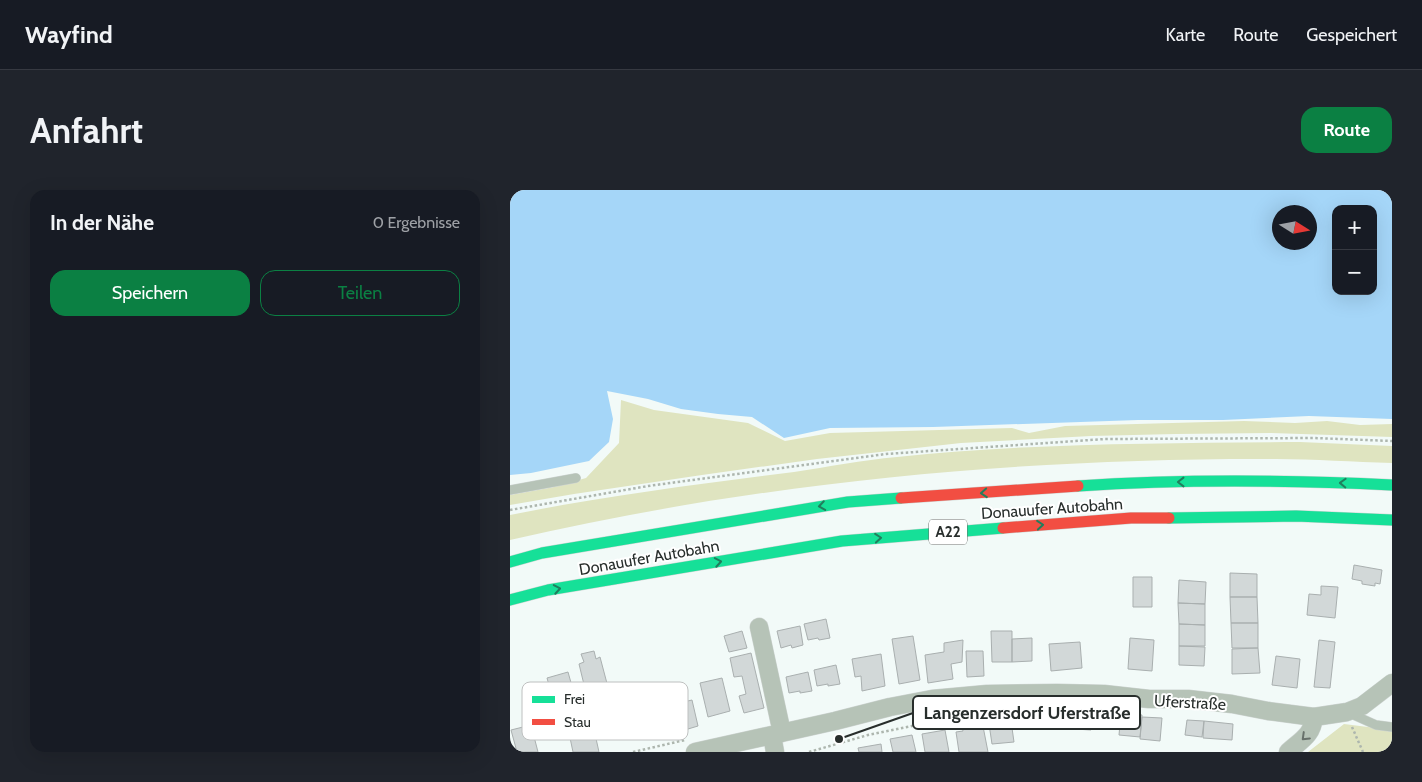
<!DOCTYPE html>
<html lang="de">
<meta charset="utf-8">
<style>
body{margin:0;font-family:Cabin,sans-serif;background:#20242c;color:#f1f3f6}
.controls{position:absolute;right:15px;top:15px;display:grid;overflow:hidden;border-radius:10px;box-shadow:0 5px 20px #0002}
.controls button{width:45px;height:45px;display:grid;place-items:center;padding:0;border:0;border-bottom:1px solid #363941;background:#171b24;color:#f1f3f6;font:25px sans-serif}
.compass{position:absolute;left:762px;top:15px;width:45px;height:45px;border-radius:50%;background:#171b24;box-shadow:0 5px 20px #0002;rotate:101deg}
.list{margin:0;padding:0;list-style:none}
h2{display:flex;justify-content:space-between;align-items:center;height:65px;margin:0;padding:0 20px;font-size:21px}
h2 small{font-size:16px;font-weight:400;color:#9ea1a6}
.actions{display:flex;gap:10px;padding:15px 20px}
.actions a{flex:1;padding:11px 0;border:1px solid #0b8043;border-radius:15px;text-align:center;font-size:18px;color:#0b8043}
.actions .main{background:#0b8043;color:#fff}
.map{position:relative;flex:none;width:882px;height:562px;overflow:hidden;border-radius:15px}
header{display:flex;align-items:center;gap:30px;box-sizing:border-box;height:70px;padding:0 25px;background:#171b24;border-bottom:1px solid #363941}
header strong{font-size:24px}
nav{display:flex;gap:28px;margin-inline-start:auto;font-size:18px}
.intro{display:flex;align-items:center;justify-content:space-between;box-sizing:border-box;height:120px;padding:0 30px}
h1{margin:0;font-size:35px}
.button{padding:12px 22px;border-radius:15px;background:#0b8043;color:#fff;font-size:18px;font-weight:700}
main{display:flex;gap:30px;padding:0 30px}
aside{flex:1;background:#171b24;border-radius:15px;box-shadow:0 5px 20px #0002}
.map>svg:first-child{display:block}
.green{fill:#dfe4c0}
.water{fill:#a5d6f8;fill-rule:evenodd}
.building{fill:#d2d8d8;stroke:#a9afaf}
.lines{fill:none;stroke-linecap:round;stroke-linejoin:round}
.lane-casing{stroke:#ced4d2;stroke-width:10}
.street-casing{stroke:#ced4d2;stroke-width:19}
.fast-casing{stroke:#ced4d2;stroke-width:12}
.jam-casing{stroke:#ced4d2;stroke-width:12}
.path{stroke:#adb6ae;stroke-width:2.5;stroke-dasharray:2.5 2.5;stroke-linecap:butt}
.lane{stroke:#b6c3b7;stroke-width:9}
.street{stroke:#b6c3b7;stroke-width:18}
.fast{stroke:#16e098;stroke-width:11}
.jam{stroke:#f24e42;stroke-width:11}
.oneway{stroke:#207e5d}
.oneway2{stroke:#68716b}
.labels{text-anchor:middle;stroke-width:4;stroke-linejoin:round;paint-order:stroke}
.shield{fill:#fff;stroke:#686d6b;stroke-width:1}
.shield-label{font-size:15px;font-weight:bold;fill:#282e2c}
.street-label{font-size:16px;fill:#282e2c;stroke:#fff}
.key{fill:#fff;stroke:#bec0c0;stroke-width:1}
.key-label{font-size:14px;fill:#282e2c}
.leader{fill:none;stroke:#282e2c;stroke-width:2}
.callout-dot{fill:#282e2c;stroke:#fff;stroke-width:2}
.callout{fill:#fff;stroke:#282e2c;stroke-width:2}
.callout-label{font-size:18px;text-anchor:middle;font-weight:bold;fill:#282e2c}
</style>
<header>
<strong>Wayfind</strong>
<nav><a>Karte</a><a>Route</a><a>Gespeichert</a></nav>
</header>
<div class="intro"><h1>Anfahrt</h1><a class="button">Route</a></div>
<main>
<aside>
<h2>In der Nähe<small>0 Ergebnisse</small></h2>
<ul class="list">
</ul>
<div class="actions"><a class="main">Speichern</a><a>Teilen</a></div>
</aside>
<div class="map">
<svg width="882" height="562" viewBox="0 0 882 562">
<rect width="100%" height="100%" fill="#f2faf8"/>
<path class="green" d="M111 210 144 220 238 233 275 251 320 243 502 238 519 243 555 236 734 231 785 233 817 231 850 235 882 234V247L761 243 666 244 581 246 451 253 307 269 192 285 64 304 0 315V305L44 297 76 288 109 253Z
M790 252 882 256V273C843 272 805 269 766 269 509 268 251 292 0 350V325C94 306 189 294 284 282 318 277 352 270 387 267 521 253 655 253 790 252Z
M834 534 882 540V562H798Z"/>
<path class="water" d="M0 0H882V229L799 226 713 230H628L423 237 320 238 274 248 242 227 208 224 171 219 138 209 97 201 103 229 99 252 79 271 21 283 0 285ZM826 19H863V101H826ZM769 22H799V52H769Z"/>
<path class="building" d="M844 375 872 380 870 394 865 393V396L852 394V391L842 389Z
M720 383 747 384V407H720Z
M623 387H642V417H623Z
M669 390 696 392 695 414 668 413Z
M811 396 828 397 825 428 797 425 799 404 811 405Z
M720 407H747L748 433H721Z
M668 413 695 414V435L669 434Z
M316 429 320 448 309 450 308 448 298 450 294 434Z
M721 433H748V458H722Z
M669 434 695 435V456H669Z
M290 436 293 455 282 458 281 455 271 458 267 441Z
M232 441 237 458 219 462 214 446Z
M481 441H502V472H482Z
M403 446 410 490 389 494 382 449Z
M522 448V471L502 472V449Z
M620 448 644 450 642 481 618 479Z
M453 450 452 472 441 474 443 489 418 493 415 465 434 462V453Z
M809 450 825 452 820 498 804 497Z
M570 452 572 478 541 481 539 454Z
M669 456 695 457 694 476 669 475Z
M748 458 750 483 722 484V459Z
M84 461 86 469 90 467 99 501 77 507 69 474 74 472 71 464Z
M456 461H473L474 486 457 487Z
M241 463 254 518 234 523 229 506 236 504 232 486 224 487 220 468Z
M371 464 375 496 352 501 351 486 345 487 342 469Z
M766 466 790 469 787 498 762 495Z
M326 475 330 494 318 496V494L307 496 304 480Z
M58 482 65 507 44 513 37 488Z
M298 482 302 501 290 503V501L279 503 276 487Z
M212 488 220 521 198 527 190 493Z
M182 510 188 536 168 542 161 515Z
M550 523 582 524 581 540 549 538Z
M611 523 632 525 630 547 609 545Z
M471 526 478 562H449L446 542 453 541 451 530Z
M632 527 652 528 650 551 630 549Z
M677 530 694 531 692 547 675 545Z
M501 531 504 552 482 554 479 534Z
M694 531 723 534 722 550 693 548Z
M21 535 28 562H7L1 540Z
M76 539 77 545 85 544 89 562H63L59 543Z
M435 540 439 562H415L412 544Z
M402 545 406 562H383L380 549Z
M371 554 372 562H349L348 558Z"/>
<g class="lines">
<defs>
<path id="lane" d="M0 300 66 288
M837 522 866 535 882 537"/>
<path id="street" d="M249 437 272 543
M262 545 265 562
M185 562 325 531 380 517 422 509 477 504 547 503 594 504 639 509H678L722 514 758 521 804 527 837 522 852 516 882 493
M778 562C791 550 802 546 804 527"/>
<path id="fast" d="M568 296C672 289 777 290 882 295
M659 328 786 326 882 330
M0 372 32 363 338 312 391 308
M0 410 38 400 332 351 493 338"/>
<path id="jam" d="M391 308 568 296
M493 338 621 328H659"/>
</defs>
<use href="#lane" class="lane-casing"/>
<use href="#street" class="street-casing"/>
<use href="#fast" class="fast-casing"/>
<use href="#jam" class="jam-casing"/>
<path class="path" d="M0 320 138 296 376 264 595 249 804 248 882 251
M842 537 853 562
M123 562 175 550
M299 562 358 545 417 533 495 521"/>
<use href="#lane" class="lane"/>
<use href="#street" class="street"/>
<use href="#fast" class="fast"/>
<use href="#jam" class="jam"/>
</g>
<defs><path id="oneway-chevron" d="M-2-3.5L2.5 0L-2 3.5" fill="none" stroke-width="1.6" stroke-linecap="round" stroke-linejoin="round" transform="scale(1.25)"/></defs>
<g class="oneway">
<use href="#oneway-chevron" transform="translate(671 292) rotate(180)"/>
<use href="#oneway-chevron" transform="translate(833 293) rotate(-178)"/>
<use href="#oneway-chevron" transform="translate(474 303) rotate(176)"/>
<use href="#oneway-chevron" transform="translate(312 316) rotate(171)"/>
<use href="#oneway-chevron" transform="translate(530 335) rotate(-5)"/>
<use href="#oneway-chevron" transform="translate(368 348) rotate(-5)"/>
<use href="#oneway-chevron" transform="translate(208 372) rotate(-10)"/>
<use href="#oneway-chevron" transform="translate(47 399) rotate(-10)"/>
</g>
<use class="oneway2" href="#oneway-chevron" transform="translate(795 547) rotate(136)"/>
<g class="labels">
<rect class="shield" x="419" y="329.5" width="38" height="25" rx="4"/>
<g class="shield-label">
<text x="438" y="347">A22</text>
</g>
<g class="street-label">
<text transform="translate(542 318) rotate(-4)" y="6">Donauufer Autobahn</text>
<text transform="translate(139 367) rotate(-10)" y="6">Donauufer Autobahn</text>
<text transform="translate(680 512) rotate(3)" y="6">Uferstraße</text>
</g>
</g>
<rect x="12" y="492" width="166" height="58" rx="8" class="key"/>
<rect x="22" y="506" width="23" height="7" fill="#16e098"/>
<rect x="22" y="529" width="23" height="6" fill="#f24e42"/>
<g class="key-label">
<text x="54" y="514">Frei</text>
<text x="54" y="537">Stau</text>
</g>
<path class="leader" d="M329 549L403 523"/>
<circle class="callout-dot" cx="329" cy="549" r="5"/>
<rect class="callout" x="403" y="506" width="227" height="33" rx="5"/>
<g class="callout-label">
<text x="517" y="529">Langenzersdorf Uferstraße</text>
</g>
</svg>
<div class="controls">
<button>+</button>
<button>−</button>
</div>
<svg class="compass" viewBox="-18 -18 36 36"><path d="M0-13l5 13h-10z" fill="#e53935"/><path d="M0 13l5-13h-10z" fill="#9ea1a6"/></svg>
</div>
</main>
